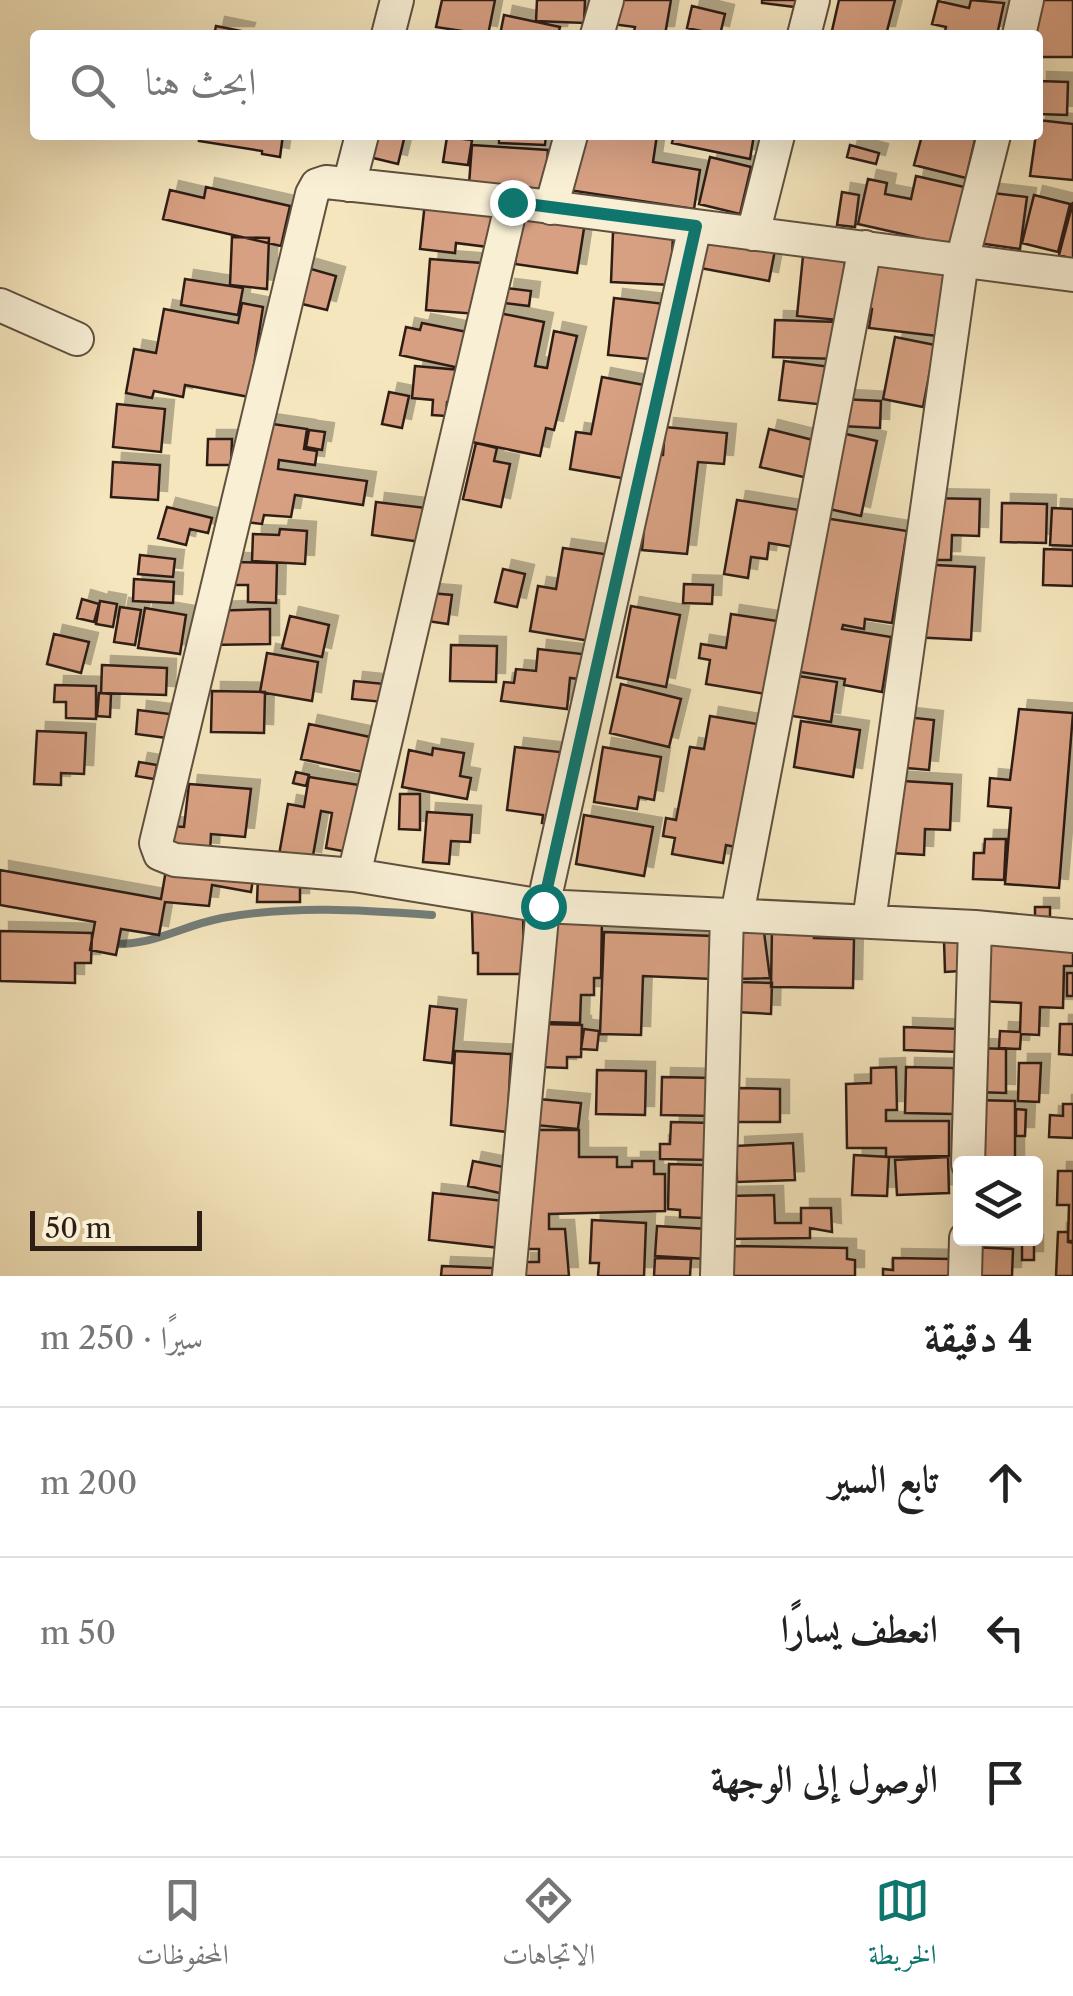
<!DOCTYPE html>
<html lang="ar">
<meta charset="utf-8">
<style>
body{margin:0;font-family:"Libre Caslon Text",Amiri,serif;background:#f6f6f6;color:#222;direction:rtl}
.controls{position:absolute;right:30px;bottom:30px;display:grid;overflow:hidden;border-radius:10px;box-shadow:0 10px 40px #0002}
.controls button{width:90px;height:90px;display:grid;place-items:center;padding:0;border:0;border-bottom:2px solid #e0e0e0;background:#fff;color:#222;font:50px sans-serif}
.scale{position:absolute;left:30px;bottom:25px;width:172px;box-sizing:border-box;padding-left:10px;border:5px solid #2f1e15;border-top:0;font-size:28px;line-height:35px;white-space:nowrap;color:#2f1e15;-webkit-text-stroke:8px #f8efd5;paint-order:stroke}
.stop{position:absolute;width:30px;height:30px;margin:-22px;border:8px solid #0f766e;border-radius:50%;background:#fff}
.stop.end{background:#0f766e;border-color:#fff;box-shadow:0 2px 10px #0008}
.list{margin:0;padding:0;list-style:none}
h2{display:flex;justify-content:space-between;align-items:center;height:130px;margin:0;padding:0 40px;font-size:42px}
h2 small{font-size:32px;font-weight:400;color:#767676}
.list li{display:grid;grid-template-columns:65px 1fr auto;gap:30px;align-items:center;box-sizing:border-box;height:150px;padding:0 40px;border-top:2px solid #e0e0e0}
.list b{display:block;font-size:38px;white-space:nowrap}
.list em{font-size:32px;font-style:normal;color:#767676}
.icon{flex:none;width:55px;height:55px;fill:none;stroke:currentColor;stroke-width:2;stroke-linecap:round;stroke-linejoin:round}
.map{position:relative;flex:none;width:1073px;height:1276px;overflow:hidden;direction:ltr}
.search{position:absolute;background:#fff;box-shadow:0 10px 40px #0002;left:30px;right:30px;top:30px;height:110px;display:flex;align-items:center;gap:25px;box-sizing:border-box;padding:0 35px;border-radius:10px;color:#767676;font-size:38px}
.sheet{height:580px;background:#fff}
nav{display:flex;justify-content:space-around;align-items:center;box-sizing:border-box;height:140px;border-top:2px solid #e0e0e0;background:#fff;font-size:28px;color:#767676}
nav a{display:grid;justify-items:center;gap:5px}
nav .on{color:#0f766e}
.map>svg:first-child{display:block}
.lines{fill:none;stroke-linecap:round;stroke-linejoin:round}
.stream{stroke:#737d79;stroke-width:8}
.building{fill:#d7a082;stroke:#2f1e15;stroke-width:2.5;filter:url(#shadow)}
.minor-casing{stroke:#60503f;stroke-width:36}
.minor{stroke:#f8efd5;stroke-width:32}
.route{stroke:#0f766e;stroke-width:12}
</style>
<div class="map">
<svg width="1073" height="1276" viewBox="0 0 1073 1276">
<defs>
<filter id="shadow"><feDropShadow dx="9" dy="-9" stdDeviation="0" flood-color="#0004"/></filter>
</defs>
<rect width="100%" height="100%" fill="#f5e6be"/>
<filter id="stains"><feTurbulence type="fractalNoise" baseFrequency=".002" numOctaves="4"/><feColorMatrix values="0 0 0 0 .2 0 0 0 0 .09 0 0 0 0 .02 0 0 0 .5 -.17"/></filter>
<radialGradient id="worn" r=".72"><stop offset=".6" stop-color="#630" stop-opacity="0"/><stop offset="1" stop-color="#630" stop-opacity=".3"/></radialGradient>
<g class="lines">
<path class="stream" d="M109 944C155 946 180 926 222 918 292 905 362 910 432 915"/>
</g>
<path class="building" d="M442 0H495L488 35 436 27Z
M537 0H585L584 23 536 21Z
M616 0H671L665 35H633L635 27 612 24Z
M762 0H804L803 8 762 3Z
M839 0H895L886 35H831Z
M971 0 1004 3 997 35H944L946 27 932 24 938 1 969 8Z
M1035 0H1073V57H1038V35H1023Z
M692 6 725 14 720 35 687 28Z
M504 15 560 27 558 35H500Z
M216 26 246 32 245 35H214Z
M1038 81 1068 82 1067 115 1038 114Z
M1038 120 1073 124V180L1030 176Z
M200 135H283L280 157 262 154V151L199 141Z
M370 135H405L398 164 365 156Z
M499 135H546L545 145 499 143Z
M574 135H657L653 162 700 170 694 209 562 189Z
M674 135H754L750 159 672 143Z
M910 135H976L966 178 914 165 921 139Z
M447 137 472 140 468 165 443 162Z
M472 145 548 150 545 189 469 184Z
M850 145 879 153 876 164 847 157Z
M710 157 751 167 740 214 699 204Z
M916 176 964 187 951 245 858 224 868 179 887 183 885 194 911 199Z
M206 187 290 206 281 246 163 219 170 190 204 198Z
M842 192 859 195 855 227 837 225Z
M984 192 1027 197 1020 249 978 243Z
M1034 195 1070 204 1058 252 1022 243Z
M425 202 493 211 488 247 456 243 455 253 420 249Z
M1073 202V259L1059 255Z
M522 213 585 222 577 273 515 264Z
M702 231 776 245 769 281 695 267Z
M613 232 673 234 671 285 611 282Z
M232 237 269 238 267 289 230 285Z
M803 256 845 261 838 320 797 316Z
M430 259 482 263 477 314 426 310Z
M867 259 947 269 938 336 869 328 872 309 860 307Z
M304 267 336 276 327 310 294 302Z
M185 279 243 288 238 315 181 305Z
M506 288 531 291 529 306 504 303Z
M614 298 665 304 659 360 608 355Z
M242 303 263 307 249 397 185 385 183 397 154 391 152 398 126 393 134 349 156 353 164 309 238 323Z
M494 312 544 322 535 366 547 368 554 331 577 336 554 430 546 428 540 456 467 441Z
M775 320 838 322 837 359 773 357Z
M422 323 472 333 464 369 400 355 406 327 420 330Z
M895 337 935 345 923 407 883 399Z
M784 361 831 367 826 405 779 400Z
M415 366 460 370 457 403 447 402 446 416 432 415 433 400 412 398Z
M602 377 644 385 627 479 570 469 576 432 591 434Z
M389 392 409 396 402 428 382 424Z
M842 399 881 401 880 428 841 426Z
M117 404 165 409 161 452 113 447Z
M259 422 307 429 304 449 317 451 315 465 279 460 278 469 367 481 363 505 295 495 291 517 264 515 262 524 245 522Z
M665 427 727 433 724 464 698 462 687 554 642 550 651 454 663 455Z
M769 429 821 442 812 479 760 467Z
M309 430 325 432 322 450 306 447Z
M837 432 877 441 861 516 820 507Z
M208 439H232L231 465H207Z
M476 443 497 448 494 461 510 464 501 507 463 499Z
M113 462 160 465 158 500 111 497Z
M923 498 980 499 979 536 952 535 951 560H922Z
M737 500 799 510 793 547 769 543 767 559 751 557 748 578 724 574Z
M376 502 426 508 421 542 372 535Z
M1002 503 1047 504 1046 543 1001 542Z
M167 507 212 518 208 533 190 529 186 545 158 538Z
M1052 508 1073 509V546L1050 545Z
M818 517 907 531 892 623 865 619 864 629 843 625 842 629 891 637 882 692 844 685 845 679 794 671Z
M280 529 307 531 305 564 252 561 253 534 279 535Z
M563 548 611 555 596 642 530 631 538 586 556 589Z
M1044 549 1073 550V586L1043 585Z
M140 555 175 559 173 577 138 574Z
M234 562 277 563 276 603 248 602V585H233Z
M915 564 975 567 971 640 911 637Z
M503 569 525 574 517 607 495 602Z
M134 579 174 582 173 603 133 601Z
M684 584 713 585 712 604 683 603Z
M430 593 452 595 448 624 427 621Z
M82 599 99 604 94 622 77 618Z
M100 601 117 604 113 627 96 624Z
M631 606 680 615 666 687 617 677Z
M120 607 141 610 135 645 114 642Z
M145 608 186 615 180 654 138 648Z
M270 609V644L209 645 208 611Z
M731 614 784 622 772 695 706 684 710 660 699 658 701 644 726 648Z
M290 616 329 625 322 657 282 648Z
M54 634 89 642 81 673 47 664Z
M451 645 497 646 496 682 450 681Z
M538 649 591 655 588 680 570 678 567 709 501 701 504 682 514 683 516 669 536 671Z
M267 653 318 662 312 701 260 692Z
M102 665 167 668 166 695 101 693Z
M792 675 837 682 831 722 786 715Z
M354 681 385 684 383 702 352 699Z
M621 684 681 699 669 747 610 733Z
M55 685 96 686V719L66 718V702H54Z
M212 691 265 692 264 733 211 732Z
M99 693 111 694 110 717 97 716Z
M1019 709 1073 713 1059 888 1005 884 1011 808 988 806 990 778 1010 780Z
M138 710 170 714 167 738 136 734Z
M888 715 934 720 929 770 883 766Z
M710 716 763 725 740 848 726 845 723 863 672 854 675 838 663 836 666 818 676 820 690 747 704 749Z
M801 721 860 730 853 777 794 767Z
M309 724 370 737 363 772 301 759Z
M37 731 86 733 84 774 61 773V785L34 784Z
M515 747 560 752 563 825 542 823 543 815 507 810Z
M603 747 661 757 654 800 639 797 637 809 594 802Z
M433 748 464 753 460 776 471 778 467 799 402 787 409 750 432 755Z
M139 762 157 765 154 779 136 776Z
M296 772 309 775 306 786 293 783Z
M309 777 359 785 348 852 326 848 332 813 321 811 312 861 279 855 288 804 304 807Z
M886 780 952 784 950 830 925 829 924 855 875 852Z
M189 784 251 789 245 837 211 834 210 852 169 849 171 826 184 827Z
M400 794H420V830L399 829Z
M427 812 472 815 470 842 451 841 449 864 423 862Z
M584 815 653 827 644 876 576 864Z
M985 839H1006L1004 880 973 879 974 853H984Z
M167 864 253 879 251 892 212 885 209 906 165 902 159 935 121 929 116 955 90 950 95 922 0 905V870L161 899Z
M258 877 300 878V902H257Z
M1035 907H1050V917H1035Z
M523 911 524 974H478V953H473L472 912Z
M545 914 602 915 601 978H594V995H581L580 1023 543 1022Z
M772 928 815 929 814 938 854 939 853 988 771 987Z
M0 931 92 933 91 963H75V983L0 981Z
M604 932 713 936 712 979 643 976 641 1035 600 1034Z
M764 932 770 978 738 979 737 933Z
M944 940H959L960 971 945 972Z
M980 941 1073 944V966H1064L1063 1008 1040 1007 1039 1035 1021 1034 1020 1049 999 1048 1000 1031 1020 1032 1021 1003 978 1001Z
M1067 973H1073V996H1067Z
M737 982 772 983 771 1014 736 1012Z
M430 1006 457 1009 452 1063 424 1060Z
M542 1024 582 1025 581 1057H567V1068L540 1067Z
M1060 1024H1073V1055L1059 1054Z
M904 1027 960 1029 959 1052 904 1050Z
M584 1029 599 1031 597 1050 581 1049Z
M976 1048 1006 1049V1093L975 1092Z
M455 1051 511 1054 507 1132 451 1125Z
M1019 1063H1041L1039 1102 1018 1101Z
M896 1067 897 1110H886V1121H949V1156L886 1157V1148H847L846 1084 871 1083V1068Z
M906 1067 954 1068V1114L905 1113Z
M597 1070 646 1071 645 1115 596 1114Z
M662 1077 714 1078 713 1116 661 1115Z
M738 1088 780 1089V1122H737Z
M539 1099 581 1103 578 1129 535 1125Z
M974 1100 1015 1101V1164H973Z
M1063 1104H1073V1138L1049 1137 1050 1115 1063 1116Z
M1016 1109 1026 1110 1025 1136H1016Z
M671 1122 712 1123 711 1160 660 1159V1144H670Z
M527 1130H579V1157H617V1167H632V1161H654V1174H665V1211L549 1214V1229H565L569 1276H522V1262H539V1249H526Z
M793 1143 795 1180 737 1182 736 1146Z
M854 1155 889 1157 887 1196 852 1195Z
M948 1157 949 1193 897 1195 895 1160Z
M473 1161 509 1168 504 1194 468 1186Z
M669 1164 704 1165 703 1218 680 1217V1210L668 1209Z
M1058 1171H1073V1241H1068L1069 1205H1057Z
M433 1193 504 1201 500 1248 429 1240Z
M774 1195 775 1223H801V1208H831L832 1232 810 1228V1238L728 1239 727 1196Z
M592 1220 646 1223 644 1276H598L599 1263H590Z
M657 1226 708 1229 707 1259 655 1256Z
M1058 1232H1068V1242L1073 1243V1276H1056Z
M970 1238H1021V1242L970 1240Z
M1022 1244H1034V1260H1022Z
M733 1246 847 1248V1259L855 1260V1276H732Z
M971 1247 1013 1249 1012 1276H970Z
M655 1258 691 1259 690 1276H654Z
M893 1258 952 1259V1276H883V1269L893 1270Z
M442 1266 493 1268 492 1276H441Z"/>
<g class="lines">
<defs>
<path id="minor" d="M388 35 397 0
M597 35 607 0
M804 35 813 0
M1019 35 1027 0
M349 185 362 135
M551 208 571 135
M753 234 778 135
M1073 275 512 202 326 182 317 185 312 194 156 843 160 854 175 860 354 875 543 906 975 927 1073 936
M0 305 77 339
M354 875 512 202
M737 915 865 247
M869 921 962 261 994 135
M968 1164 975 927
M509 1276 543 906 695 226
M717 1276 727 915
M965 1276 966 1238"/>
</defs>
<use href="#minor" class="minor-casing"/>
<use href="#minor" class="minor"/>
</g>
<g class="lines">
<path class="route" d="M512 202 696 226 543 906"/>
</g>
<rect width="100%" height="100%" filter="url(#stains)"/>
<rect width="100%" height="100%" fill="url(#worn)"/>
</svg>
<div class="controls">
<button><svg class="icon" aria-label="layers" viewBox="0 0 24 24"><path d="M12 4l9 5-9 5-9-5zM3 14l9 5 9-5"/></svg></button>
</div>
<div class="scale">50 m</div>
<div class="stop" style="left:543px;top:906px"></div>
<div class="stop end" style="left:512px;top:202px"></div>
<div class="search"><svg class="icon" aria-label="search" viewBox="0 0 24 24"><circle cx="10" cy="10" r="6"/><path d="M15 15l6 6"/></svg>ابحث هنا</div>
</div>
<section class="sheet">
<h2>4 دقيقة<small>سيرًا · 250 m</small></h2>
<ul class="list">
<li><svg class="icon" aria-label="ahead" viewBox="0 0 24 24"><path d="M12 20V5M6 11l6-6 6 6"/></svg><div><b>تابع السير</b></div><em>200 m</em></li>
<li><svg class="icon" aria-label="left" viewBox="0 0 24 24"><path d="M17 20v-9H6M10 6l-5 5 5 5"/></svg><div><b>انعطف يسارًا</b></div><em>50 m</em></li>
<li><svg class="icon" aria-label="arrive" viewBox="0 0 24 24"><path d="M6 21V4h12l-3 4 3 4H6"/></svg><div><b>الوصول إلى الوجهة</b></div></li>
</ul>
</section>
<nav>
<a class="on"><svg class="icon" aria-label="map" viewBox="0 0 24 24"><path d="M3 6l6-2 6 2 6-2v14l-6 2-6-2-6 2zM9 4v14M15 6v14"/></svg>الخريطة</a>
<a><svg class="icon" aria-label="directions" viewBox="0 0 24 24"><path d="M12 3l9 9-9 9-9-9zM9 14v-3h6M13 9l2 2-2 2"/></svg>الاتجاهات</a>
<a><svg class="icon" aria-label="saved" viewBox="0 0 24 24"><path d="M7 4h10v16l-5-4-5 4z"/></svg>المحفوظات</a>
</nav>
